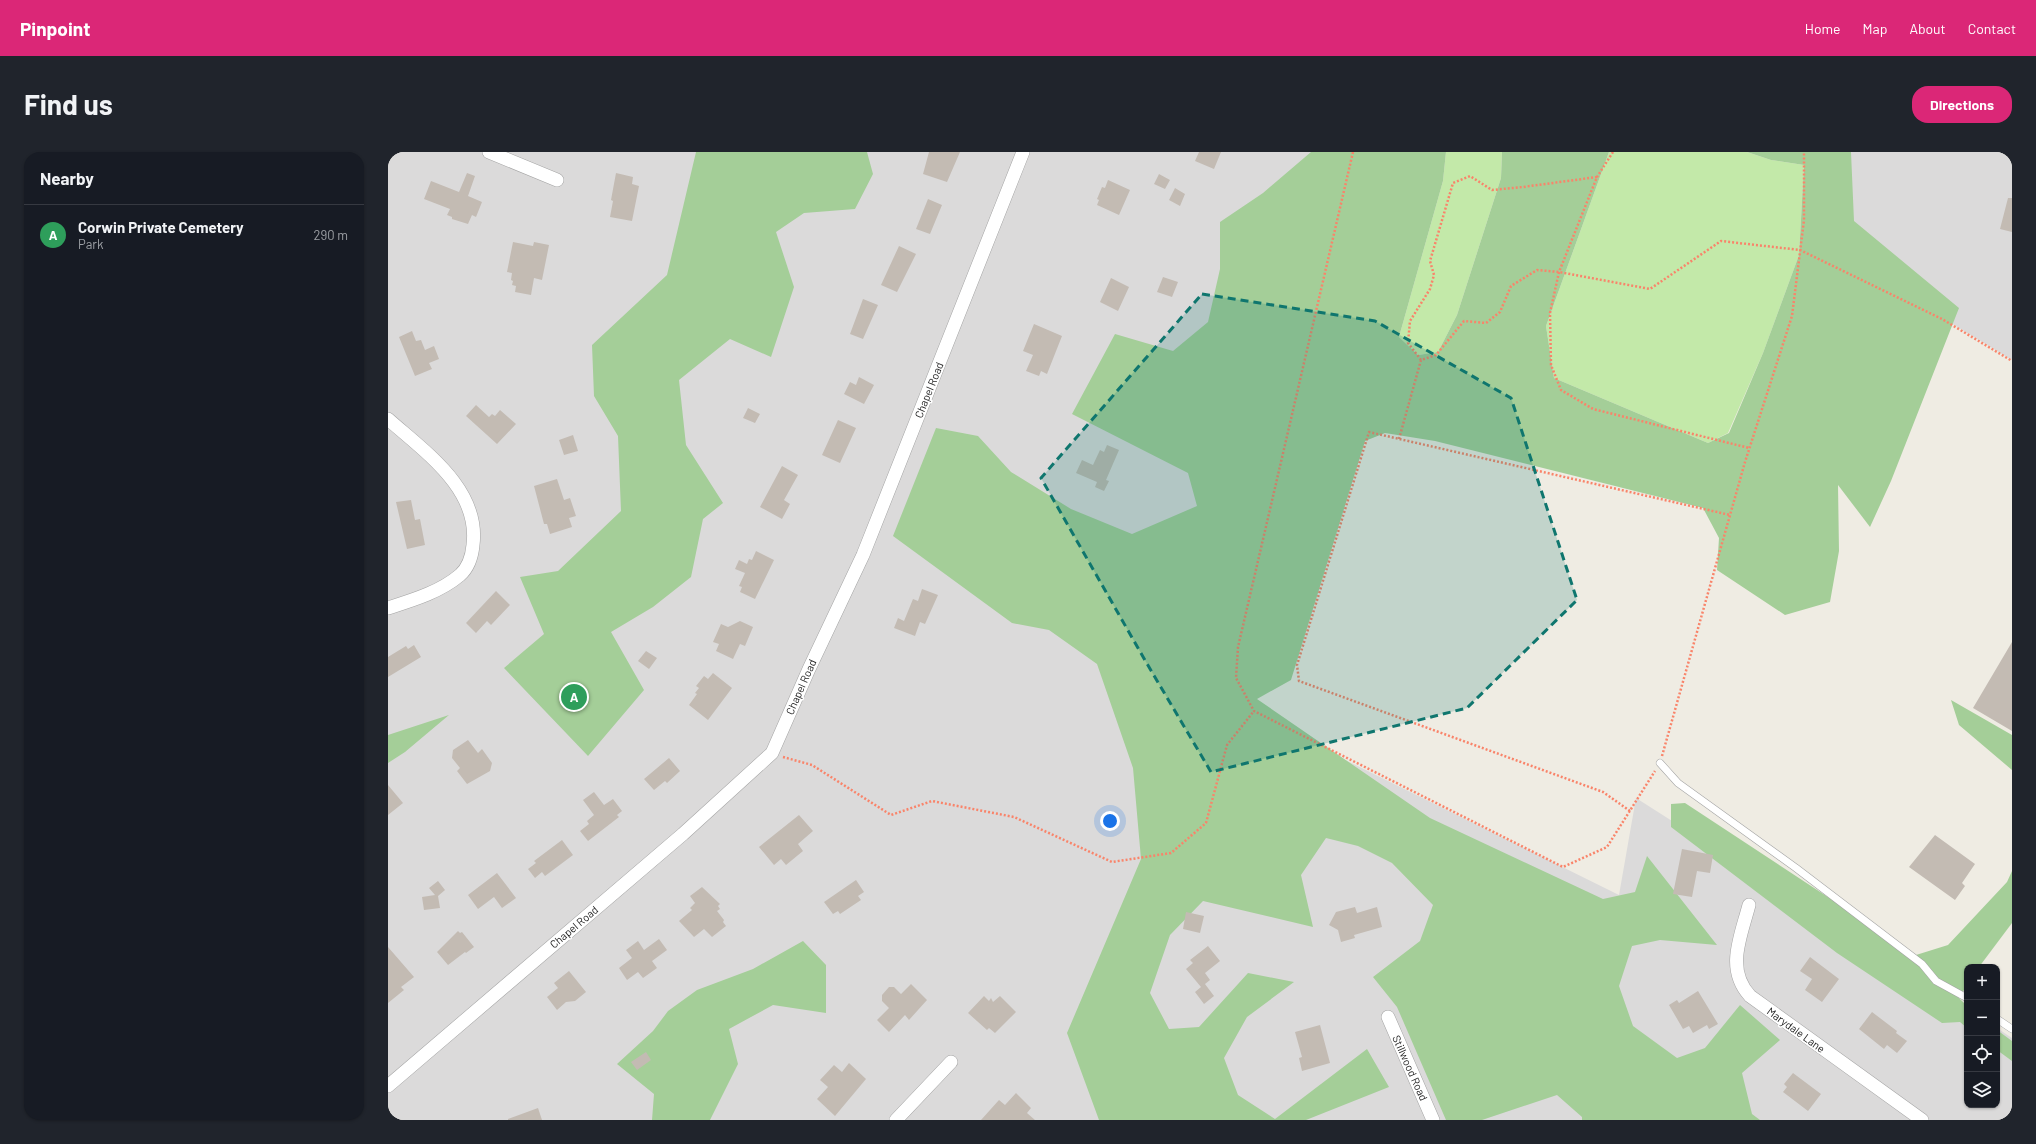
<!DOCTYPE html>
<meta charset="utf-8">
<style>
body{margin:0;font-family:Barlow,sans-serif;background:#20242c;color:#f1f3f6}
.controls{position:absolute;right:12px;bottom:12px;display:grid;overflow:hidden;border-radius:8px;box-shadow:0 1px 3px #0004}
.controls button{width:36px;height:36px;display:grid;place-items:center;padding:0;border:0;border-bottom:1px solid #363941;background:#171b24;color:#f1f3f6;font:20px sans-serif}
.you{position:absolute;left:722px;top:669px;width:14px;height:14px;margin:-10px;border:3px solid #fff;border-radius:50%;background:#1a73e8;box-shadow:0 0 0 6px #1a73e833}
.badge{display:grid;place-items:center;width:26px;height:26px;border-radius:50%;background:#db2777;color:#fff;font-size:13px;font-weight:700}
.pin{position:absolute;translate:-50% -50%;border:2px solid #fff;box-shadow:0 1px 4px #0006}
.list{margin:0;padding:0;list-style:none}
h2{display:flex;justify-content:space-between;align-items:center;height:52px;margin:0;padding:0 16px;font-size:17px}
h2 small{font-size:13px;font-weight:400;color:#9ea1a6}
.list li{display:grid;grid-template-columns:26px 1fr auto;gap:12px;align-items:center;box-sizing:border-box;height:60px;padding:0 16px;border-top:1px solid #363941}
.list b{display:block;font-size:15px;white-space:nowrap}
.list p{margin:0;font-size:13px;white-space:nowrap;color:#9ea1a6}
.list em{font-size:13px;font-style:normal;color:#9ea1a6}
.icon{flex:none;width:22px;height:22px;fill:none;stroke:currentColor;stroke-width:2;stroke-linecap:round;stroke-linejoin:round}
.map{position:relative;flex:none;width:1624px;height:968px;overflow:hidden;border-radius:16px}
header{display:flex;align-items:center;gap:24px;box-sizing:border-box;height:56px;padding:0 20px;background:#db2777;color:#fff}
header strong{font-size:19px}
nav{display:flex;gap:22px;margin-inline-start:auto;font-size:14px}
.intro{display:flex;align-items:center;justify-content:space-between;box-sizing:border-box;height:96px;padding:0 24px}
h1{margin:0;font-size:28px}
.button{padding:10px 18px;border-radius:16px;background:#db2777;color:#fff;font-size:14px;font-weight:700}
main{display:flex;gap:24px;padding:0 24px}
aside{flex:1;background:#171b24;border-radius:16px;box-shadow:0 1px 3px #0004}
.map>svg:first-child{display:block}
.residential{fill:#dbdada}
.grass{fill:#c3e9a9}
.forest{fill:#a4ce98}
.building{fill:#c3bbb3}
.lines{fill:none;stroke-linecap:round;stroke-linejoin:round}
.service-casing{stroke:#a4a4a4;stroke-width:8}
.minor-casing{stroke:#a4a4a4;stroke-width:14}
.path{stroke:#f9846a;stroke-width:2.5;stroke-dasharray:2 2;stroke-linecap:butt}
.service{stroke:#fff;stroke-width:7}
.minor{stroke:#fff;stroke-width:13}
.marked{fill:#0f766e;fill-opacity:0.2;stroke:#0f766e;stroke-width:3;stroke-dasharray:8 5;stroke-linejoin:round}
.labels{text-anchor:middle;stroke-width:3;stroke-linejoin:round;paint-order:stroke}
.street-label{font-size:11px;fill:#1d1d1d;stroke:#fff}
</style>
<header>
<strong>Pinpoint</strong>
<nav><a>Home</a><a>Map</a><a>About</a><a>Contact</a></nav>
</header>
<div class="intro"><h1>Find us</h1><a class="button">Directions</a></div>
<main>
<aside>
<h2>Nearby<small></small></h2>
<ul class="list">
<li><span class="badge" style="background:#2e9e5b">A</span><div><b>Corwin Private Cemetery</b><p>Park</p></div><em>290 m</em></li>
</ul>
</aside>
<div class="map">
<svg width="1624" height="968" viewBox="0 0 1624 968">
<rect width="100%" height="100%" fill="#efece3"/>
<path class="residential" d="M0 0H956L840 550 1231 743 1248 646 1579 857V953H1609V876L1624 886V968H0Z
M1441 0H1624V208L1446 100Z"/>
<path class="grass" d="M1058 0H1114L1113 26 1069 163 1050 200 1030 203 1011 185 1055 29Z
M1221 0H1359L1383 8 1416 13 1411 103 1375 201 1340 281 1320 291 1166 226 1158 174Z"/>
<path class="forest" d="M308 0H479L485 22 467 57 416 61 388 80 406 135 383 205 342 187 291 228 298 293 335 351 315 367 303 425 265 455 223 480 256 538 200 604 116 516 156 482 132 425 170 419 233 359 230 284 206 244 204 193 279 123Z
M923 0H1058L1055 29 1011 185 1030 203 1050 200 1069 163 1113 26 1114 0H1221L1158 174 1166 226 1320 291 1341 281 1375 201 1411 103 1416 13 1383 8 1359 0H1463L1466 69 1571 156 1503 329 1482 375 1450 333 1451 399 1442 450 1397 463 1329 418 1331 386 1315 356 1047 289 997 281 977 289 903 528 869 547 1042 666 1215 747 1247 740 1259 704 1329 793 1272 788 1244 794 1231 834 1245 874 1289 906 1317 896 1352 853 1392 888 1354 921 1364 962 1372 968H1194V965L1169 943 1094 968H1058L1009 855 985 825 1032 789 1045 753 1004 711 970 694 938 686 913 723 925 775 815 749 782 783 762 841 781 877 811 875 860 821 906 830 859 865 836 906 850 943 887 967 979 897 1001 935 918 968H711L679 881 753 707 745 616 709 512 661 478 624 471 505 384 548 276 590 284 623 320 683 357 744 382 809 354 800 321 684 262 727 182 785 199 820 170 832 117V70L875 41Z
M1563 548 1624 583V618L1571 573Z
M61 563 17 600 0 611V583Z
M1297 651 1528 803 1560 793 1619 730 1624 719V771L1591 815H1579V833L1571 846 1579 854V876L1572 870 1554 871 1449 801 1283 675V652Z
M415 789 438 813V861L385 853 341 877 350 912 322 968H264L266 942 229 912 265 879 280 859 309 838 365 817Z
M1609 878 1624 889V909L1609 898Z"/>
<path class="building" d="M541 0H572L559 30 535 22Z
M811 0H833L826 17 807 9Z
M79 21 87 24 80 44 94 50 88 65 84 63 80 72 64 67V65L59 63 62 57 36 47 43 29 71 40Z
M228 21 245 25 244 32 251 34 244 69 222 65 225 49 223 48Z
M771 22 782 28 777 37 766 32Z
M720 28 742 38 731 63 709 53 711 48 709 47 714 35 717 36Z
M787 36 797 42 792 54 781 48Z
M1620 46H1624V80L1612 77Z
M540 47 554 53 542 82 528 77Z
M125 90 145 94 146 90 161 93 154 128 146 126 143 143 127 140 128 134 124 133 125 129 123 128 124 121 119 120Z
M511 94 528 102 509 140 493 133Z
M775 125 790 130 784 145 769 140Z
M723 126 741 135 730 159 712 150Z
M475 147 490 153 475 187 462 182Z
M646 172 674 184 659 222 653 219 651 224 638 219 645 203 635 199Z
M24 179 28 189 33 188 37 198 46 194 51 207 41 211 44 217 27 224 11 185Z
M471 225 486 233 476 252 456 242 462 230 468 233Z
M88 253 101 265 104 262 107 264 112 258 128 272 109 292 78 264Z
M360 256 372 262 367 271 355 266Z
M450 268 468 276 452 311 434 303Z
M185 283 190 299 176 303 171 288Z
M719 293 731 298 718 328 721 329 716 339 707 335 709 330 688 321 694 308 705 313 712 298 716 300Z
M394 314 410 323 396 348 402 352 394 367 372 355Z
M169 327 176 348 182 346 188 364 181 366 184 375 162 382 159 372H156L146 334Z
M23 348 27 368 32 367 37 393 19 397 8 350Z
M368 399 386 408 367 447 352 440 354 435 351 434 357 421 347 417 351 408 359 412 361 407 364 408Z
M534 437 550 443 537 472 532 470 527 484 506 476 510 466 516 469 525 447 530 449Z
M108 439 122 453 103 473 99 469 88 481 78 471Z
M352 469 365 475 357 494 352 492 345 507 328 499 331 492 325 490 333 472 340 475Z
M1624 490V579L1585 556Z
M26 493 33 505 0 525V505L18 494 20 497Z
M258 499 269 506 261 517 250 509Z
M325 521 344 536 320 568 301 553 309 542 307 541 311 536 308 534 316 524 320 527Z
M80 588 90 601 94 597 104 611 102 619 79 632 69 619 72 616 64 606 65 598Z
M281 606 292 619 279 631 277 629 266 638 256 627Z
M0 633 15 651 0 663Z
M206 640 216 653 225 647 234 659 229 663 231 665 200 689 192 679 201 672 199 669 206 663 195 648Z
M411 663 425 679 410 692 415 699 398 713 393 707 386 713 371 695Z
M1547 683 1587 712 1574 731 1577 734 1567 748 1521 715Z
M174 688 185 703 157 724 154 720 147 726 140 717 148 711 146 709Z
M1294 697 1325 703 1322 721 1309 719 1304 745 1285 742Z
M109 721 128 746 114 756 106 745 90 757 80 743Z
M468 728 476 740 470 744 473 748 452 762 450 759 445 762 436 750Z
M50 729 57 738 50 744 52 756 36 758 34 745 47 743 41 736Z
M314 735 332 752 330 754 332 757 329 759 336 768 335 770 338 774 324 785 316 777 306 785 291 769 304 758 302 756 307 751 302 744Z
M967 755 969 761 989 755 994 775 966 783 967 786 953 790 950 778 941 773 948 760Z
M798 760 816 764 812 781 795 777Z
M70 779 72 781 74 780 86 795 78 801 77 800 60 813 49 800Z
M271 787 279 798 264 809 269 816 255 826 250 820 239 828 231 816 244 806 238 798 250 789 256 798Z
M820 794 832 809 817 821 822 828 817 832 826 844 816 852 807 840 813 835 798 817 805 811 802 808Z
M0 795 26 825 13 835 16 838 0 851Z
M1422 805 1451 827 1434 850 1417 838 1424 827 1412 819Z
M181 819 198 840 187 849 178 850 169 858 159 845 170 836 166 831Z
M523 832 539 848 521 868 517 863 501 880 489 868 501 856 494 849V843L501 835H506L513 842Z
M1310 839 1330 872 1321 877 1319 873 1305 881 1301 874 1295 877 1281 853 1289 848 1291 851Z
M596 844 601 849 603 846 605 850 612 844 628 860 607 881 601 876 599 878 580 861Z
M1484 860 1509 879 1508 881 1519 889 1509 901 1499 893 1496 897 1471 877Z
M932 873 942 911 914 919 911 906 914 905 907 880Z
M258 900 263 908 249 918 243 910Z
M461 911 478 927 447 964 429 947 440 935 432 928 446 913 454 920Z
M1405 921 1433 942 1420 959 1395 940 1399 935 1396 932Z
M628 941 643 956 639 961 647 968H593L611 948 617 953Z
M150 956 154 968H120V967Z"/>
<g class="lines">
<defs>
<path id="service" d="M1272 611 1290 631 1408 716 1534 812 1548 829 1579 846
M1609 867 1624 877"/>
<path id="minor" d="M101 0 169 28
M0 267C37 300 92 337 85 393 84 404 81 415 72 423 52 440 25 448 0 456
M1361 753C1353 784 1337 817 1362 844L1534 968
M1000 865 1045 968
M0 934 295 682 384 601 421 517 475 403 635 0
M508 968 563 910"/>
</defs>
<use href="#service" class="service-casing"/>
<use href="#minor" class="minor-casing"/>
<path class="path" d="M965 0 850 495 848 526 866 559 1175 715 1219 695 1267 619
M1225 0 1209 25 1171 120 1162 161 1163 213 1173 238 1205 257 1361 296
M1209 25 1135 35 1104 38 1082 24 1065 31 1042 109 1046 123 1042 137 1022 169 1020 191 1033 208 1048 203 1076 169 1098 171 1112 160 1123 134 1149 118 1171 120 1262 137 1333 89 1412 98 1554 167 1624 209
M1011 287 1033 208
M1274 604 1357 310 1404 164 1416 68V0
M395 605 424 613 503 663 544 649 626 665 724 710 783 701 818 671 839 593 866 559
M1242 659 1215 640 911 529 909 513 981 280 1342 363"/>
<use href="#service" class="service"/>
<use href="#minor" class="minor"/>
</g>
<path class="marked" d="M814 142 987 169 1123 246 1189 448 1079 556 823 620 758 510 653 326Z"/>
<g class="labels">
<g class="street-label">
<text transform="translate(541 238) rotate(-68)" y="4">Chapel Road</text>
<text transform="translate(413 535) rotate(-66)" y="4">Chapel Road</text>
<text transform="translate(186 775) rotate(-40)" y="4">Chapel Road</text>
<text transform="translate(1408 878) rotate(36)" y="4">Marydale Lane</text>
<text transform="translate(1022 916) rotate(66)" y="4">Stillwood Road</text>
</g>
</g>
</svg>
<div class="controls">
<button>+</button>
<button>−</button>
<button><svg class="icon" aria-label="locate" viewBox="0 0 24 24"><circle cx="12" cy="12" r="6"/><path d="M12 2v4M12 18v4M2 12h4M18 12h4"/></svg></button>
<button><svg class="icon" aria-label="layers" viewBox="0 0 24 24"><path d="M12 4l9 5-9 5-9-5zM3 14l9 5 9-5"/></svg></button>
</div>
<div class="you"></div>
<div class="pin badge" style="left:186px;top:545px;background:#2e9e5b">A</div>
</div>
</main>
